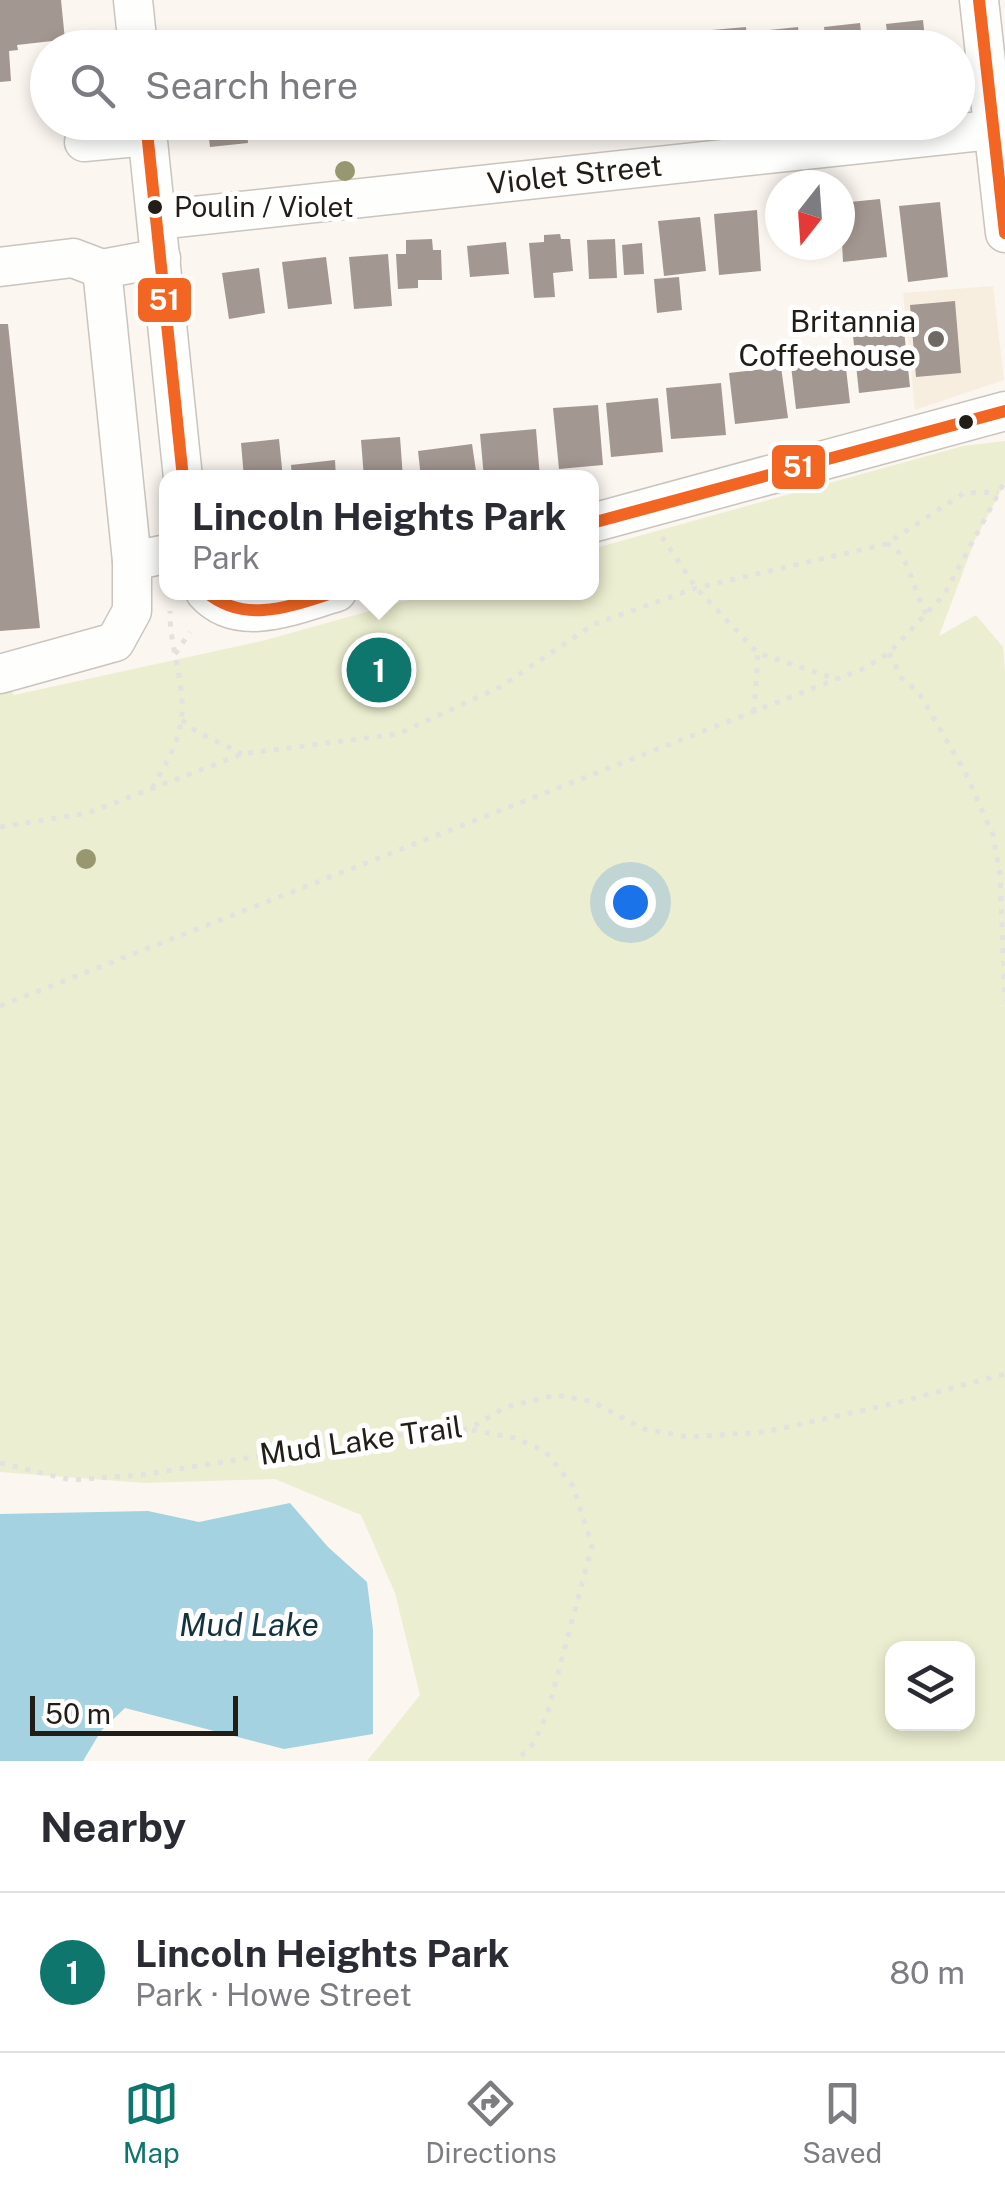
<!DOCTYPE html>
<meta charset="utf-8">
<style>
body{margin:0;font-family:"Public Sans",sans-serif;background:#f7f7f7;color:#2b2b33}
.controls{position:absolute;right:30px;bottom:30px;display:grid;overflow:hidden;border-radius:20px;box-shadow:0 5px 15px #0003}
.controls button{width:90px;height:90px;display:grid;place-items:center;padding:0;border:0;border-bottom:2px solid #e1e1e2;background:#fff;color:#2b2b33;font:50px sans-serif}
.compass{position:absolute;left:765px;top:170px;width:90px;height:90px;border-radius:50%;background:#fff;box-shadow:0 5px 15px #0003;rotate:197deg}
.scale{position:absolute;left:30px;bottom:25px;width:208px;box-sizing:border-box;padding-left:10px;border:5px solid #221d17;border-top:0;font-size:28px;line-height:35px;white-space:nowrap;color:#221d17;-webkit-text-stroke:8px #fff;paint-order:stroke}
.you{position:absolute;left:630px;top:902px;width:35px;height:35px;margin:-25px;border:8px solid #fff;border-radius:50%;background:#1a73e8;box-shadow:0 0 0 15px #1a73e833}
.badge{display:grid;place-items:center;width:65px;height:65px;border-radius:50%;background:#0f766e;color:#fff;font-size:32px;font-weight:700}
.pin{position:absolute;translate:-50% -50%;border:5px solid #fff;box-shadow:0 2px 10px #0006}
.popup{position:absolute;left:159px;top:470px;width:440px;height:130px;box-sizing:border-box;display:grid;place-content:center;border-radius:20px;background:#fff;filter:drop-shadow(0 2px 8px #0005);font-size:32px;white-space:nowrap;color:#7c7c81}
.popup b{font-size:38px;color:#2b2b33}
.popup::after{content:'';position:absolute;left:50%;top:100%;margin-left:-20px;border:20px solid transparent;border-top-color:#fff}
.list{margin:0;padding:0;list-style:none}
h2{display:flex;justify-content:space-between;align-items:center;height:130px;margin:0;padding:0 40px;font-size:42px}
h2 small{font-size:32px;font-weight:400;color:#7c7c81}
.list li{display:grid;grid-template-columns:65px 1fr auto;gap:30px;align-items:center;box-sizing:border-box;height:160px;padding:0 40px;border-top:2px solid #e1e1e2}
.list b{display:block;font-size:38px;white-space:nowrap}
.list p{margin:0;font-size:32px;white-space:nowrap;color:#7c7c81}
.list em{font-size:32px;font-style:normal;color:#7c7c81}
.icon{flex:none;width:55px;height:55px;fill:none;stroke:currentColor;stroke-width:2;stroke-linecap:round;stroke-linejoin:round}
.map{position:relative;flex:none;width:1005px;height:1761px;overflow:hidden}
.search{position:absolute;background:#fff;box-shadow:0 5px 15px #0003;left:30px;right:30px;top:30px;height:110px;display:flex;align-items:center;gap:25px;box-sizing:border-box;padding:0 35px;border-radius:55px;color:#7c7c81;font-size:38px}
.sheet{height:290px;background:#fff}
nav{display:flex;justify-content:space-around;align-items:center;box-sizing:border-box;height:140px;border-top:2px solid #e1e1e2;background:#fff;font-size:28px;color:#7c7c81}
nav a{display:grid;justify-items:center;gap:5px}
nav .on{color:#0f766e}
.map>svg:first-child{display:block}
.built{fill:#f8eee0}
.green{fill:#eceed1;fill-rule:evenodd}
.water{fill:#a4d2e1}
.building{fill:#a39791}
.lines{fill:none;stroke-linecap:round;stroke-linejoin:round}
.minor-casing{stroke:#c9c4be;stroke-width:41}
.path{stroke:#e3e2df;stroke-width:5;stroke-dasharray:5 8;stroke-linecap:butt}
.minor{stroke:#fefefd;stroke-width:38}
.bus-1-casing{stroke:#fff;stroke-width:20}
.bus-1{stroke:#f26522;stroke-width:12}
.tree{fill:#979870}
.bus-dot{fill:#221d17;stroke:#fff;stroke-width:4}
.poi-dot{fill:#6e6963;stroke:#fff;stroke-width:4}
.labels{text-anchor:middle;stroke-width:10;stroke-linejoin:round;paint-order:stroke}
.bus-label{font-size:28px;fill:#221d17;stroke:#fff;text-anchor:start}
.street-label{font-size:30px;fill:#221d17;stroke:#fff}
.poi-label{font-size:30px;fill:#221d17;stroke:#fff;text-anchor:end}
.water-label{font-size:32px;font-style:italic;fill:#13343f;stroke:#fff}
.line-badge{stroke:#fff;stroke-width:4}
.badge-label{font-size:28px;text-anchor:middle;font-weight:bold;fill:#fff}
</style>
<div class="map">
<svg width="1005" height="1761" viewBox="0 0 1005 1761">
<rect width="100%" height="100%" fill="#fbf6f0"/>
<path class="built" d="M993 286 1004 380 915 410 903 293Z"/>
<path class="green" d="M1005 441V483L975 540 939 636 976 615 1003 647 1005 671V1761H367L420 1695 395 1593 361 1515 275 1479 145 1483 0 1472V691L11 690 14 695 262 641 434 593 592 592V549L963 446ZM892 1648H968V1724H892Z"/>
<path class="water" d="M290 1503 328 1547 367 1582 373 1630V1734L284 1749 125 1708 101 1731 83 1761H0V1514L148 1511 199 1522Z"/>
<path class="building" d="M0 0H61L65 40 63 45 53 46 52 41 17 45 18 50 9 51 11 81 0 82Z
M923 20 926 48H889L886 24Z
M860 23 863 48H826L824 27Z
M746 27 748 48H690L689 32Z
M798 27 801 48H762L760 31Z
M676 34 678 48H636L635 39Z
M553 36 554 48H505L504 42Z
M207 122H246L248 143 210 147Z
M264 122H299V126L265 130Z
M317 122H370L371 135 317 136Z
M880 199 887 257 843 262 840 203Z
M940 202 948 277 908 282 899 206Z
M757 210 761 271 719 275 714 214Z
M700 217 706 271 664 276 658 221Z
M560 234 561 239H570L573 271 553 273 555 297 534 298 529 243 544 242V235Z
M432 239 433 250H441L442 280H418V288L398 289 396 254H406V240Z
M615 239 617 278 589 279 587 240Z
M506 242 509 274 470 277 467 246Z
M642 243 644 274 624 275 622 245Z
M388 254 392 306 354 309 349 257Z
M326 257 332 304 288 309 282 262Z
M259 268 265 313 229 319 222 273Z
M679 277 682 310 657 313 654 279Z
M955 301 961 373 916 377 910 305Z
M0 324H8L40 628 0 631Z
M904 330 910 387 859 393 853 336Z
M844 351 850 403 796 409 790 357Z
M781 367 788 418 735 424 729 373Z
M721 383 726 435 671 439 666 388Z
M658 398 663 452 611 457 606 403Z
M598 405 603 465 559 469 553 408Z
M536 429 540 478H484L480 434Z
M400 437 403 478H364L361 440Z
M279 439 283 478H244L241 443Z
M472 444 477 478H421L418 451Z
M335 460 336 478H292L291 465Z"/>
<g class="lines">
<defs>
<g id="minor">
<path d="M133 0 138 48"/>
<path d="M979 0 1005 233"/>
<path d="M146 122 183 478"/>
<path d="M84 142 148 136"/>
<path id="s1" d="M157 220 991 130"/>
<path d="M0 267 73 258 102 269 161 258"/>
<path d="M102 269 132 561 166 554"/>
<path d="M592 523 1005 411"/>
<path d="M205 592C239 630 296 604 337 592"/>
<path d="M0 674 115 642 132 611V561"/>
</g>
</defs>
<use href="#minor" class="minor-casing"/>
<path class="path" d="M662 537 696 588 758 653 836 679
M886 544C910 550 913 594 927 615
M889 653 901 677 919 693 965 772 993 835 1000 875 1005 1001
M175 654 190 632
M754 712 758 653
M182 720 196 731 242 754
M152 788C164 767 177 747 181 722 187 689 169 646 170 611
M0 827 88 813 242 754 398 734 500 687 594 624 696 588 886 544 964 493 998 492
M0 1006 865 668 889 653 944 595 1005 481
M472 1430 515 1438 545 1451 573 1486 592 1546 548 1711 534 1743 516 1761
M0 1463 71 1480 141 1475 379 1437 469 1429 506 1407 556 1395 591 1401 644 1429 688 1437 765 1432 896 1403 1005 1374"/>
<use href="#minor" class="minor"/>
<defs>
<path id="bus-1" d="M979 0 1005 233
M146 122 183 478
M592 523 1005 411
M206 592C245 625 291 606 335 592"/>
</defs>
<use href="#bus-1" class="bus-1-casing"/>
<use href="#bus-1" class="bus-1"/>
</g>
<g class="tree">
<circle cx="345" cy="171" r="10"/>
<circle cx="86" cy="859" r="10"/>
</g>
<g class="bus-dot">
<circle cx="155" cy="207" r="9"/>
<circle cx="966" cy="422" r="9"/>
</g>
<circle class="poi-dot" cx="936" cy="339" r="10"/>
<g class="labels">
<g class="bus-label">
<text x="174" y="217">Poulin / Violet</text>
</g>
<g class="street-label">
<text dy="10" stroke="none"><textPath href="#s1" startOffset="420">Violet Street</textPath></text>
<text transform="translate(361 1441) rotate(-8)" y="10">Mud Lake Trail</text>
</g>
<g class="poi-label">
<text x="916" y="332">Britannia<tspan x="916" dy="34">Coffeehouse</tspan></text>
</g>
<g class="water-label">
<text x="249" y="1636">Mud Lake</text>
</g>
</g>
<g class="line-badge">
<rect x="136" y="276" width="57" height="48" rx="10" fill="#f26522"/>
<rect x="770" y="443" width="57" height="48" rx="10" fill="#f26522"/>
</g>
<g class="badge-label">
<text x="164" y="310">51</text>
<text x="798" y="477">51</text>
</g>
</svg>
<div class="controls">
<button><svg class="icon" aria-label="layers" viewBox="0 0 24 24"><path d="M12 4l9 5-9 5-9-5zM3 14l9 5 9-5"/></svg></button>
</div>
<svg class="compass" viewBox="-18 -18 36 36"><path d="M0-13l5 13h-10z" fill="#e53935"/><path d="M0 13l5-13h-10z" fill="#7c7c81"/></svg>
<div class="scale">50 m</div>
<div class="you"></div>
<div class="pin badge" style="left:379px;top:670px">1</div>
<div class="popup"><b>Lincoln Heights Park</b>Park</div>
<div class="search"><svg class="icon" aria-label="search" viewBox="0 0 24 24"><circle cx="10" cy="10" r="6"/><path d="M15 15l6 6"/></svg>Search here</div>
</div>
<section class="sheet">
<h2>Nearby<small></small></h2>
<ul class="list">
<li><span class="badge">1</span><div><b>Lincoln Heights Park</b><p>Park · Howe Street</p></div><em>80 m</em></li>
</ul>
</section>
<nav>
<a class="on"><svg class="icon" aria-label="map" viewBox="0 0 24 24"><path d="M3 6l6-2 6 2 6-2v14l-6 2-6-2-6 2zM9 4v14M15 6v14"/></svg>Map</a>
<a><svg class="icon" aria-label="directions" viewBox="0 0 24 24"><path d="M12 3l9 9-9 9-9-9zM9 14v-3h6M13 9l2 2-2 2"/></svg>Directions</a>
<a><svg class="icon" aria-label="saved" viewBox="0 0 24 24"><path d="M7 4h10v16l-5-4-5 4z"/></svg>Saved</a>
</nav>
